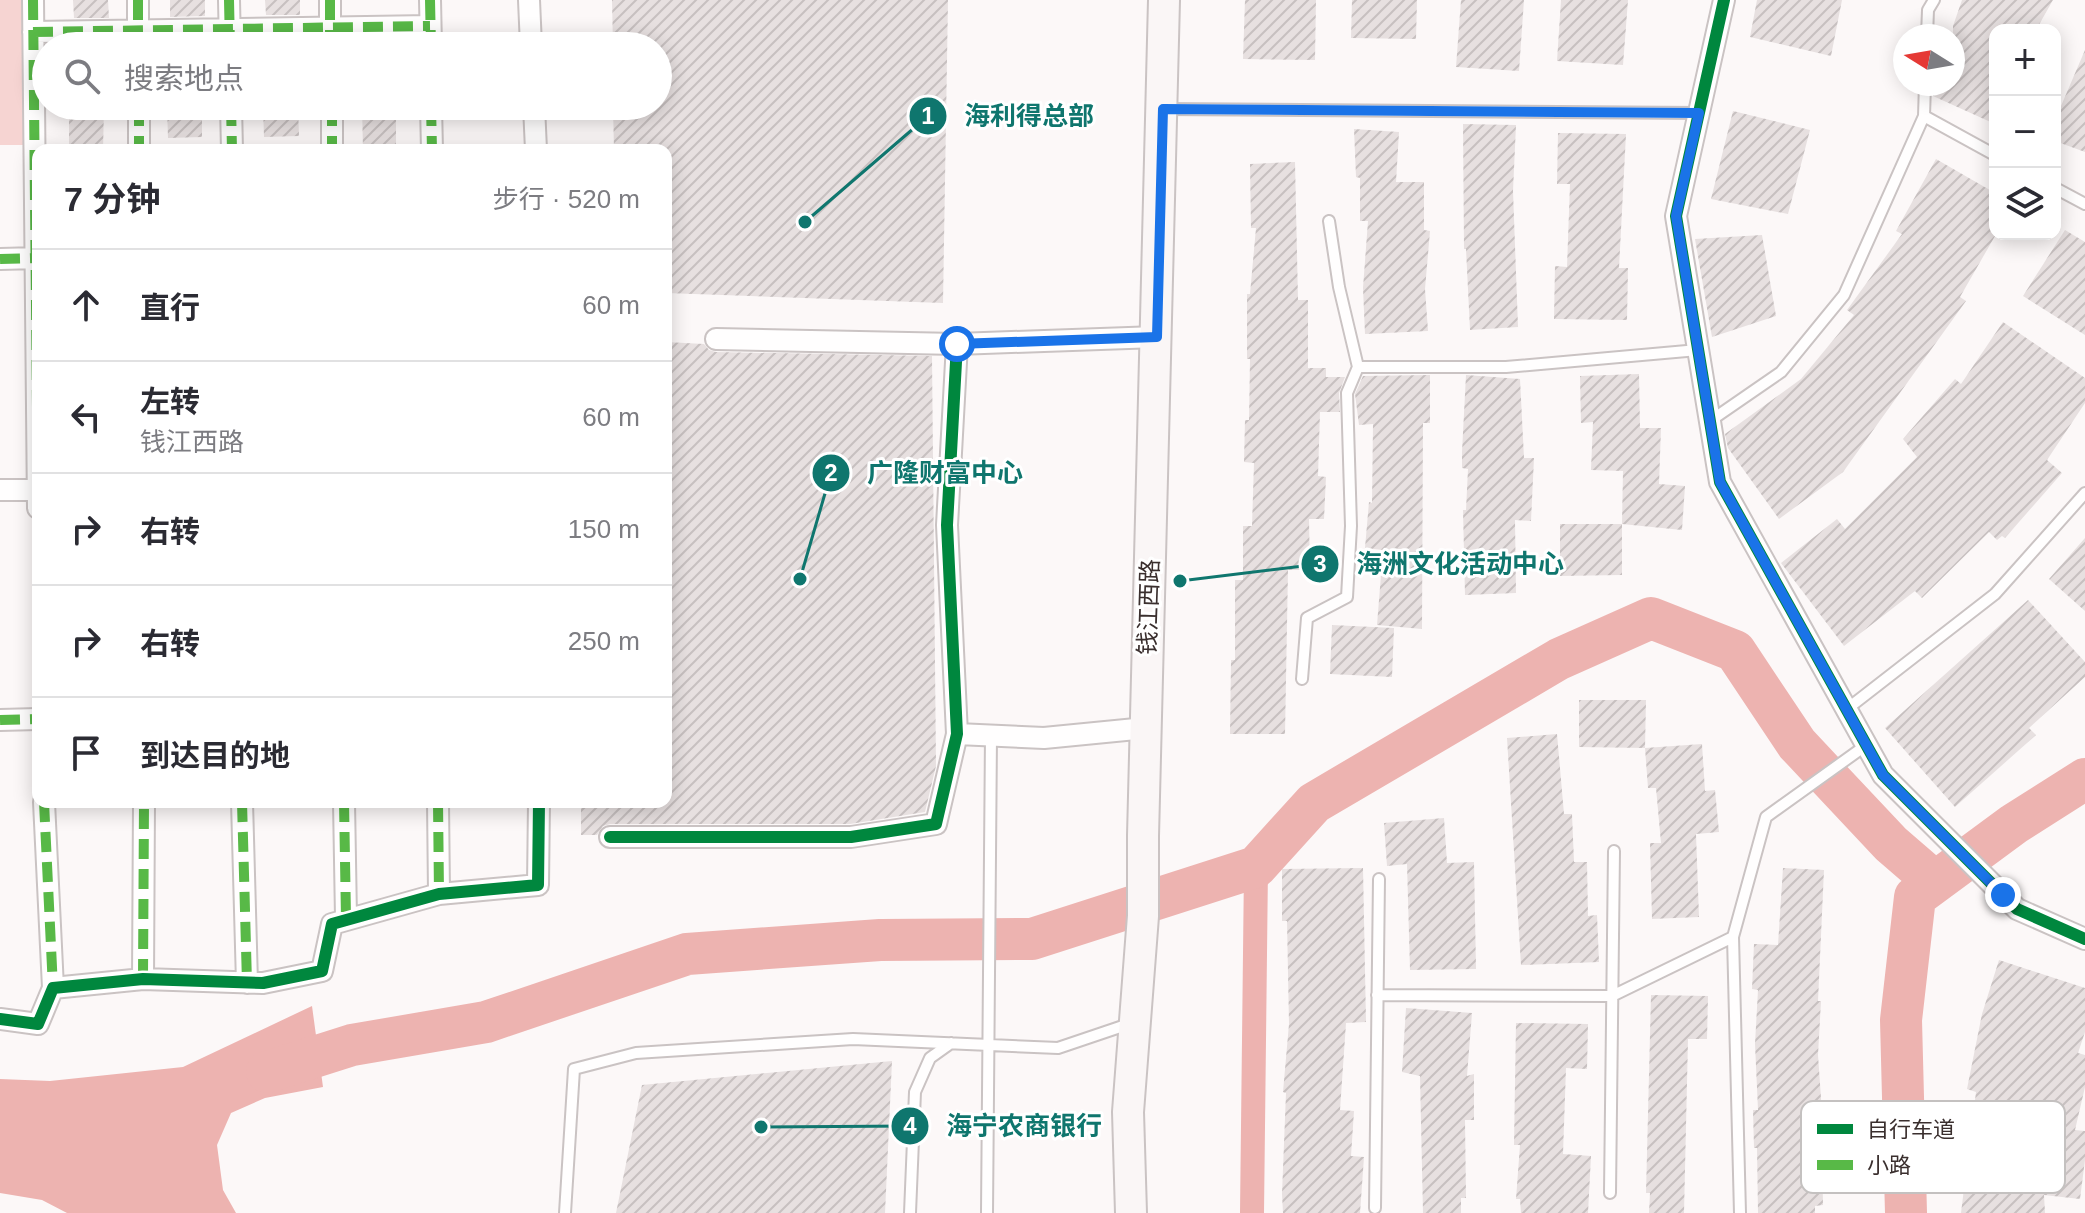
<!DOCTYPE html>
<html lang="zh">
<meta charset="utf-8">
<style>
body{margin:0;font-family:Helvetica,"Noto Sans SC",sans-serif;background:#f7f7f7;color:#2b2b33}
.controls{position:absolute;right:24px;top:24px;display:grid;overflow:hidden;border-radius:16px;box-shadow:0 4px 20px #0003}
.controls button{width:72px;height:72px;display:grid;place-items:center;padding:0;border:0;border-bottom:2px solid #e1e1e2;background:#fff;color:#2b2b33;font:40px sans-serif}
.compass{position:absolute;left:1893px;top:24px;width:72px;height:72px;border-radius:50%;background:#fff;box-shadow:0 4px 20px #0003;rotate:281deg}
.stop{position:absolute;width:24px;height:24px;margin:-18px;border:6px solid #1a73e8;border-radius:50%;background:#fff}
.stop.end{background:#1a73e8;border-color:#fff;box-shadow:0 2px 8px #0008}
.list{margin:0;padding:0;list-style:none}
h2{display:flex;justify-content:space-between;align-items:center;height:104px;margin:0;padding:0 32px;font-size:34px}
h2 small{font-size:26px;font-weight:400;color:#7c7c81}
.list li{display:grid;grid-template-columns:52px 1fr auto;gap:24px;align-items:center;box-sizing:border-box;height:112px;padding:0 32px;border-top:2px solid #e1e1e2}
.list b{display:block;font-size:30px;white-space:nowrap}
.list p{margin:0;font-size:26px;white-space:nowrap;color:#7c7c81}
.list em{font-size:26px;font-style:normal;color:#7c7c81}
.icon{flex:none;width:44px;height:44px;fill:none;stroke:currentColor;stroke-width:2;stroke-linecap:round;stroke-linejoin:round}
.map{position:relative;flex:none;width:2085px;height:1213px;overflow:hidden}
.search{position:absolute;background:#fff;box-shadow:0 4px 20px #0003;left:32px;top:32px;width:640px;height:88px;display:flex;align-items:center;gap:20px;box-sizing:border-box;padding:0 28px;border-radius:44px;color:#7c7c81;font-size:30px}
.panel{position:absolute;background:#fff;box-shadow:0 4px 20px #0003;left:32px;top:144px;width:640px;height:664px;border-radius:16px}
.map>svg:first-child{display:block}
.green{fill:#f6d4d2}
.water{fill:#edb3b0}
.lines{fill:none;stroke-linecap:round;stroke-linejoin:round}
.canal{stroke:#edb3b0;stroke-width:24}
.river{stroke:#edb3b0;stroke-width:42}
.building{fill:url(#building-hatch)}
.lane-casing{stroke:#cac3c3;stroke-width:14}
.street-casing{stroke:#cac3c3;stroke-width:24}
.secondary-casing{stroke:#cac3c3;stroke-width:34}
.lane{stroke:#fffefe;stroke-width:10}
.street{stroke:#fffefe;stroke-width:20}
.secondary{stroke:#faf6f6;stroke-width:30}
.quiet{stroke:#58b947;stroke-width:10;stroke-dasharray:20 10;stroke-linecap:butt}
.cycleway-casing{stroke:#fff;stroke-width:17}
.cycleway{stroke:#00873e;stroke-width:12}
.route{stroke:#1a73e8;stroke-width:10}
.labels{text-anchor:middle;stroke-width:6;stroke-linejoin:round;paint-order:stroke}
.street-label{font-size:24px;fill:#3a2f2e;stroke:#fff}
.key{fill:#fff;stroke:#c4c1c0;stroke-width:2}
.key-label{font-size:22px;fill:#3a2f2e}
.leader{fill:none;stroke:#0f766e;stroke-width:3}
.callout-dot{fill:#0f766e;stroke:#fff;stroke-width:3}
.mark-label{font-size:24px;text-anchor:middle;font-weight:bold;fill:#fff}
.callout-label{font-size:26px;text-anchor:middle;font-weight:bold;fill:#0f766e;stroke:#fff;stroke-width:6;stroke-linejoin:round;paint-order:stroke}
</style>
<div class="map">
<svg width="2085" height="1213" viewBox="0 0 2085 1213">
<defs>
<pattern id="building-hatch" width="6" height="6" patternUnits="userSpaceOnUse" patternTransform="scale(2)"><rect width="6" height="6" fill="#e7e0e0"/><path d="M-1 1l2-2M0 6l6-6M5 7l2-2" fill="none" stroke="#c7c0c0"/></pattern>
</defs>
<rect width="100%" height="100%" fill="#fcf8f8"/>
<path class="green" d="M0 0H23L24 145H0Z"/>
<path class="water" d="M312 1006 323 1087 265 1098 231 1113 217 1145 223 1190 236 1213H67L42 1200 0 1193V1079L50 1081 183 1067Z"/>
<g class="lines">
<path class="canal" d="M1252 1213 1256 867"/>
<path class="river" d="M267 1072 352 1045 486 1022 687 954 880 940 1032 939 1256 867 1314 803 1559 659 1651 618 1735 651 1797 744 1891 844 1935 882
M1906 1213 1901 1020 1915 897 2014 824 2085 779"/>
</g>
<path class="building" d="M73 0H108L109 18H74Z
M170 0H205V16L170 17Z
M265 0H300V15H266Z
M612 0H948L943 303 666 293V150H614L613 106H658V46H613Z
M1245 0H1316L1315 60 1243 59Z
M1352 0H1417L1416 39 1351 38Z
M1461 0H1524L1519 71 1456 67Z
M1561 0H1628L1623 65 1557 61Z
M1757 0H1842L1831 56 1750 37Z
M1962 0H2053L2036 30H1995V124L1933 96V84H1953V26Z
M2085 50V152L2055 141V120Z
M69 106H104L103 150H69Z
M167 106H202V137L168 138Z
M263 106H298L299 136 264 137Z
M362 106H396V150H363Z
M1733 111 1810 130 1788 214 1711 199Z
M1463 124 1516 125 1513 191 1518 327 1470 330 1466 249H1464Z
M1354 129 1399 132 1396 182H1424V230L1430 231 1425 289 1428 331 1365 334 1363 288 1368 221H1360V178L1356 177Z
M1558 133 1626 134 1619 268H1628L1627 320 1554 319 1555 266 1567 267 1570 184H1557Z
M1936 159 1995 193V236L1960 297 1966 301 1843 472 1779 519 1728 448 1725 434 1801 379 1854 315 1847 310 1902 234 1896 231Z
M1295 162 1298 300H1308V368H1326V377H1345L1339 393 1340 412H1320L1318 476 1326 477 1324 519H1309L1310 570H1288L1285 734H1230L1231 660H1235V580H1243V526H1252L1254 463 1244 462 1245 420H1249L1250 359H1247V294H1250L1256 228H1251L1250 164Z
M2065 230 2085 242V335L2023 296Z
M1762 235 1776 316 1712 337 1695 239Z
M2003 322 2085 378V403L2047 460 2062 473 2005 538 2002 536 1997 540 1989 532 1922 598 1915 591 1844 646 1781 563 1837 519 1845 529 1917 457 1903 439 1955 379 1961 384Z
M666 342 704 344 709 350 716 352 932 356 936 766 925 812 850 824H610L603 826 597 835H581V802H666Z
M1639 374 1640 428H1661L1659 484 1685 486 1682 530 1622 524 1623 471 1591 470 1593 422 1581 423 1580 376Z
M1430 375V423H1423L1422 629 1377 625 1383 550 1365 548 1369 502 1372 503 1373 424 1359 425 1355 394 1363 376Z
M1466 375 1520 379 1524 458H1534L1531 521 1515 520 1516 593 1465 595 1463 510H1466L1468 469 1462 468V452Z
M1560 524H1622V575L1560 576Z
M2085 538V611L2049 579Z
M2028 600 2085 662V677L2029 728 2036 735 1955 807 1885 728Z
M1332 625 1394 628 1392 677 1330 674Z
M1579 700H1646L1645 748 1579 747Z
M1557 734 1564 814H1572L1574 862H1587L1588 916 1597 915 1599 962 1521 965 1507 738Z
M1702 744 1705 791 1715 790 1719 832 1696 834 1699 917 1652 919 1650 843H1661L1656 788H1648L1645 748Z
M1444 818 1447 863 1474 862 1476 969 1410 970 1407 864 1387 866 1384 823Z
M1363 868 1366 1022 1346 1023 1340 1110 1354 1111 1351 1156 1364 1157 1360 1213H1283L1282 1194 1286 1093 1283 1092 1289 1024 1287 921H1282V869Z
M1783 868 1824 870 1818 1001H1821L1818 1055 1821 1098 1823 1205 1815 1206V1213H1758L1757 1148H1754L1753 1110H1758L1755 1044 1758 990 1752 989 1754 944 1778 945Z
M1999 960 2085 988V1032L2078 1053 2085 1055V1087L2075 1130 2085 1131V1160L2080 1199 2044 1195 2045 1213H1961L1976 1092 1967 1089 1982 1014Z
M1651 995 1708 996 1707 1039H1688L1684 1213H1649L1650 1193H1646Z
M1406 1008 1472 1013 1467 1076 1474 1074V1120H1465L1466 1198H1461V1213H1423L1420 1076 1402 1072Z
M1516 1023 1588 1024 1587 1069 1566 1068 1563 1154 1591 1156 1588 1213H1521L1520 1199H1516L1520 1145H1514Z
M892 1061 885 1213H616L642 1085Z"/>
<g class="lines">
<defs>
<path id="lane" d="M1927 36 1928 10 1934 0
M1925 84 1924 116 1995 155
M1165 109 1699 113
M2055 188 2085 204
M1358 367H1506L1698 350
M1710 421 1781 372 1844 295 1924 116
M1302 679 1307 618 1347 597 1351 526 1347 393 1358 367 1339 287 1329 221
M1847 709 1995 594 2085 493
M1733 937 1740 1213
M1377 995 1612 996 1733 937 1766 817 1865 746
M1610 1193 1614 851
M1375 1208 1379 879
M565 1213 574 1069 636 1053 853 1039 1058 1048 1129 1024
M910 1213 915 1092 930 1058 951 1043
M987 1213 991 736"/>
<path id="street" d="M33 0 38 508
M138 0V46
M229 0 230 46
M330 0V46
M430 0 431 46
M529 0 531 46
M1724 0 1676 216 1720 482 1883 775 2017 909 2085 939
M33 32 430 26
M139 106V150
M231 106 232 150
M332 106V150
M431 106 432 150
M534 106 536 150
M0 259 38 258
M716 339 957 344 1157 337
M0 490H38
M0 720 38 719
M957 734 1044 738 1146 728
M44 802 53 988
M242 802 247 983
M344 802 346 918
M438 802 439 894
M610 837H851L936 824 957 734 947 525 957 344
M143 979 144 802
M0 1019 38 1024 53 988 143 979 263 983 322 971 332 924 439 894 538 885 539 802"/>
<path id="secondary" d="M1131 1213 1128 1112 1143 916V836L1164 0"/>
</defs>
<use href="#lane" class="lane-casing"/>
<use href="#street" class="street-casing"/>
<use href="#secondary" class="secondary-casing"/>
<use href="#lane" class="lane"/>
<use href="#street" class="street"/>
<use href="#secondary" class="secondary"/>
<path class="quiet" d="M33 0 38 508
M138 0V46
M229 0 230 46
M330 0V46
M430 0 431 46
M33 32 430 26
M139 106V150
M231 106 232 150
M332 106V150
M431 106 432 150
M0 259 38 258
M0 720 38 719
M44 802 53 988
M242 802 247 983
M344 802 346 918
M438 802 439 894
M143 979 144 802"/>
<defs>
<path id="cycleway" d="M1724 0 1676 216 1720 482 1883 775 2017 909 2085 939
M610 837H851L936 824 957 734 947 525 957 344
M0 1019 38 1024 53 988 143 979 263 983 322 971 332 924 439 894 538 885 539 802"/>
</defs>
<use href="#cycleway" class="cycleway-casing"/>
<use href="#cycleway" class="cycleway"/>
</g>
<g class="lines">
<path class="route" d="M957 344 1157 337 1163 109 1699 113 1676 216 1720 482 1883 775 2003 895"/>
</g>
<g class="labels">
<g class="street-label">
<text transform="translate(1149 607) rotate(-88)" y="8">钱江西路</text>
</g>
</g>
<rect x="1801" y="1101" width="264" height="92" rx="12" class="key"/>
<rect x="1817" y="1124" width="36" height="10" fill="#00873e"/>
<rect x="1817" y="1160" width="36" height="10" fill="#58b947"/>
<g class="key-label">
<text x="1867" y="1137">自行车道</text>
<text x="1867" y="1173">小路</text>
</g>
<path class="leader" d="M805 222L928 116M800 579L831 473M1180 581L1320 564M761 1127L910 1126"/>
<g class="callout-dot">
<circle cx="805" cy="222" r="8"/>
<circle cx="800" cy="579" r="8"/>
<circle cx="1180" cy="581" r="8"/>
<circle cx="761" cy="1127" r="8"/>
<circle cx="928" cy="116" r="20"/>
<circle cx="831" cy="473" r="20"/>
<circle cx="1320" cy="564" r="20"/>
<circle cx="910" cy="1126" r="20"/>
</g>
<g class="mark-label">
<text x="928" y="124">1</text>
<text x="831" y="481">2</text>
<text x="1320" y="572">3</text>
<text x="910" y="1134">4</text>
</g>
<g class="callout-label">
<text x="1029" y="125">海利得总部</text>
<text x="945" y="482">广隆财富中心</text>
<text x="1460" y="573">海洲文化活动中心</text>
<text x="1024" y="1135">海宁农商银行</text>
</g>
</svg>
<div class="controls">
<button>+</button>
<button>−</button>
<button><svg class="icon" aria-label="layers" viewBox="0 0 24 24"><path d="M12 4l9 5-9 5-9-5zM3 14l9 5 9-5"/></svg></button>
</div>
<svg class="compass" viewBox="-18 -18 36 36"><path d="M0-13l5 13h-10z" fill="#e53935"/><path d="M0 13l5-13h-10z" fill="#7c7c81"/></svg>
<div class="stop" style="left:957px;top:344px"></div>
<div class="stop end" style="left:2003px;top:895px"></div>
<div class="search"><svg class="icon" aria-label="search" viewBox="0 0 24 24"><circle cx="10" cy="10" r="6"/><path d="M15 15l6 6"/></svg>搜索地点</div>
<section class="panel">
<h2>7 分钟<small>步行 · 520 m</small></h2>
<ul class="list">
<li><svg class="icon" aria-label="ahead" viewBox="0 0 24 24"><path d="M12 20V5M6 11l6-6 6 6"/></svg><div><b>直行</b></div><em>60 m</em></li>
<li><svg class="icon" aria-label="left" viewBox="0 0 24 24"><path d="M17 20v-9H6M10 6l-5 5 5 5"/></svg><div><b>左转</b><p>钱江西路</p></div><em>60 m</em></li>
<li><svg class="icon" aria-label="right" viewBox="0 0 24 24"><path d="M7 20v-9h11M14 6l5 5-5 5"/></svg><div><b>右转</b></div><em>150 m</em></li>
<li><svg class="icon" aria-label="right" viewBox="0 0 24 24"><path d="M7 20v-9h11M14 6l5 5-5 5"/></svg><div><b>右转</b></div><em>250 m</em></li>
<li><svg class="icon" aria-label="arrive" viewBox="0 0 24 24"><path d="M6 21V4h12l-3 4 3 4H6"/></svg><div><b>到达目的地</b></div></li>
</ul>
</section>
</div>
